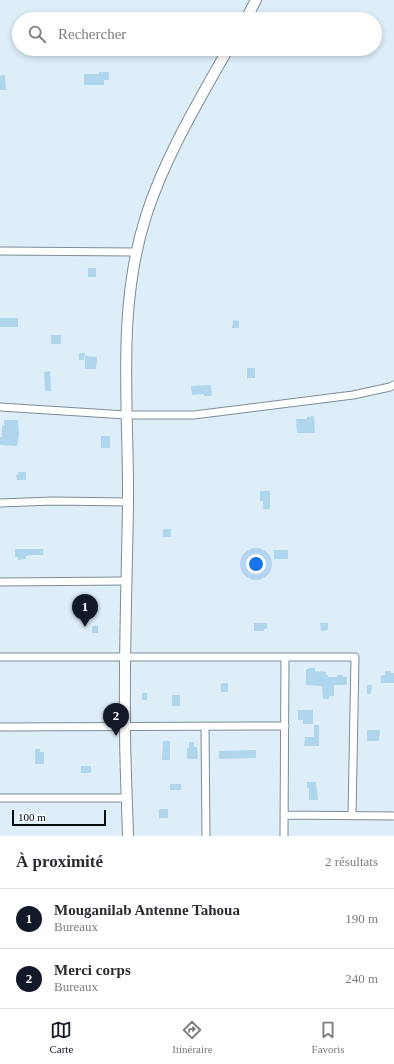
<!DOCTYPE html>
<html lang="fr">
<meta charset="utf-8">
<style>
body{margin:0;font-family:Georgia,serif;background:#f7f7f7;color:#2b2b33}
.scale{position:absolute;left:12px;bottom:10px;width:94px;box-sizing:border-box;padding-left:4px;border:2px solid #070c0f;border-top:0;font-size:11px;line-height:14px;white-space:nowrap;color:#070c0f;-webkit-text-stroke:3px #f2f9fd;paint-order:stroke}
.you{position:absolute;left:256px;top:564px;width:14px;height:14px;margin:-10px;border:3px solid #fff;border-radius:50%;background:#1a73e8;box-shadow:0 0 0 6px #1a73e833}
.badge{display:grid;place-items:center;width:26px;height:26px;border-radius:50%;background:#111827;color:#fff;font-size:13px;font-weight:700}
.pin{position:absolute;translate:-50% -33px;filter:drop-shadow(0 1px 2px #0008)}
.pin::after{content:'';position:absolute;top:21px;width:14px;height:12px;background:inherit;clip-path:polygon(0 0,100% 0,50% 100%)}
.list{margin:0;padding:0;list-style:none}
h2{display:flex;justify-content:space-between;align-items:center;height:52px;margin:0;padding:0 16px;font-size:17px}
h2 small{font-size:13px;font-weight:400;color:#7c7c81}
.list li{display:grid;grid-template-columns:26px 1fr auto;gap:12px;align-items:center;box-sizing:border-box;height:60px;padding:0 16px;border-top:1px solid #e1e1e2}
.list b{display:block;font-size:15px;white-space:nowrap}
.list p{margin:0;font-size:13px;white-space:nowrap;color:#7c7c81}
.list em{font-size:13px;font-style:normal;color:#7c7c81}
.icon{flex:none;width:22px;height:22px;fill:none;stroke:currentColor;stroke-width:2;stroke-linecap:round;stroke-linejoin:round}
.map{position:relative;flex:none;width:394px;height:836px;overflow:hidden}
.search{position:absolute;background:#fff;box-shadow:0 2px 6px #0003;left:12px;right:12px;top:12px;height:44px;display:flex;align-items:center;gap:10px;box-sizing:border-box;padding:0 14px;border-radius:22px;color:#7c7c81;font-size:15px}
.sheet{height:172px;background:#fff}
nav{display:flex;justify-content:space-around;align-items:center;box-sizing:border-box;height:56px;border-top:1px solid #e1e1e2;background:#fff;font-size:11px;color:#7c7c81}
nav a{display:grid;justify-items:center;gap:2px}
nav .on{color:#111827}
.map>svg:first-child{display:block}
.building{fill:#afd6ed}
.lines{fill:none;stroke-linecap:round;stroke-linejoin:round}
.street-casing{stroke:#7d8d96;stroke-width:9}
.secondary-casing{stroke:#7d8d96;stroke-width:12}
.street{stroke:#fff;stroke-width:7}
.secondary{stroke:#fff;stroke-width:10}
</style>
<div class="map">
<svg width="394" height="836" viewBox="0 0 394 836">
<rect width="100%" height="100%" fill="#ddeef8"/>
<path class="building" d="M99 72H109V80H104V85H84V74H99Z
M5 75 6 90H0V76Z
M88 268H96V277H88Z
M0 318H18V327H0Z
M233 320 239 321V328H232Z
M51 335H61V344H51Z
M79 353H85L84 360H79Z
M85 356 97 357 96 369H85Z
M247 368H255V378H247Z
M50 371 51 391H45L44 372Z
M211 385 212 396H204V394L192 395 191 386Z
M314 416 315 433H297L296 419H307V417Z
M4 420H18L19 435 17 446 0 445V437H2V426H4Z
M101 436H110V448H101Z
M18 472H26V480H17L16 475H18Z
M260 491H270V509H263V501H260Z
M163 529H171V537H163Z
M15 549H43V555H28V556H26V559L18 560V557H15Z
M274 550H288V559H274Z
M254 623H267V629H264V631H254Z
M320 623H328V630L321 631Z
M92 626H98V633H92Z
M309 668H315V671L326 672V675H328V677H337V675H343V677H347V685H334V696H329V699H323L322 686 306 685V669H309Z
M385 671H391V673H394V683H381V675H385Z
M221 683H228V692H221Z
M367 685H372L371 694H367Z
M142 693H147V700H142Z
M172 695H180V706H172Z
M298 710H313V724H303V720H298Z
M314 725H319V746H304L305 737H314Z
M367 730H380L379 741H367Z
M163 741H170V760H162Z
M189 742H194V747H197L198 759H187V748H189Z
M35 749H40V752H44V764H35Z
M256 750V758L219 759V751Z
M81 766H91V773H81Z
M307 782H316L318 800H309V788H307Z
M170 784H181V790H170Z
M159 809H168V818H159Z"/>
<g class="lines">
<defs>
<path id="street" d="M0 251 137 252
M0 407 126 415H194L353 395 390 387 394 385
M0 503 53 501 128 502
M0 582 126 581
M0 657H355L352 816
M205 726 206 836
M0 727 285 726
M0 798H127
M284 815 394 816
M284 836 285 657"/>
<path id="secondary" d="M246 19 256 0
M128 836C127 799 125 763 125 726 124 652 127 577 128 503 129 407 116 309 146 216 165 157 198 102 228 49"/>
</defs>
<use href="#street" class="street-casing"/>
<use href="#secondary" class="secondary-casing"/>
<use href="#street" class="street"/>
<use href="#secondary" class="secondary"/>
</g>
</svg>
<div class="scale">100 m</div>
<div class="you"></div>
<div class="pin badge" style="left:85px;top:627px">1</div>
<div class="pin badge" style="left:116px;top:736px">2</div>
<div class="search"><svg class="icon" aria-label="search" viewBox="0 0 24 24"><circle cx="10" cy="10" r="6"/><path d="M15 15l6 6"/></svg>Rechercher</div>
</div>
<section class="sheet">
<h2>À proximité<small>2 résultats</small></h2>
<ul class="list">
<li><span class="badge">1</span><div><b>Mouganilab Antenne Tahoua</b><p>Bureaux</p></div><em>190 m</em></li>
<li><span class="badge">2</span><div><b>Merci corps</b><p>Bureaux</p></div><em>240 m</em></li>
</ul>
</section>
<nav>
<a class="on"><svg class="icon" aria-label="map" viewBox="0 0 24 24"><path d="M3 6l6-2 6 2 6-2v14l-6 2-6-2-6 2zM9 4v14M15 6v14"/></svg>Carte</a>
<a><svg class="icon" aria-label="directions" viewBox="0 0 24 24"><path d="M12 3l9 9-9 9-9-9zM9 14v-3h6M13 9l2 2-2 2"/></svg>Itinéraire</a>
<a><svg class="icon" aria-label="saved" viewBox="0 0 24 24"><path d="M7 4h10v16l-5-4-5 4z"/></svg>Favoris</a>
</nav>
